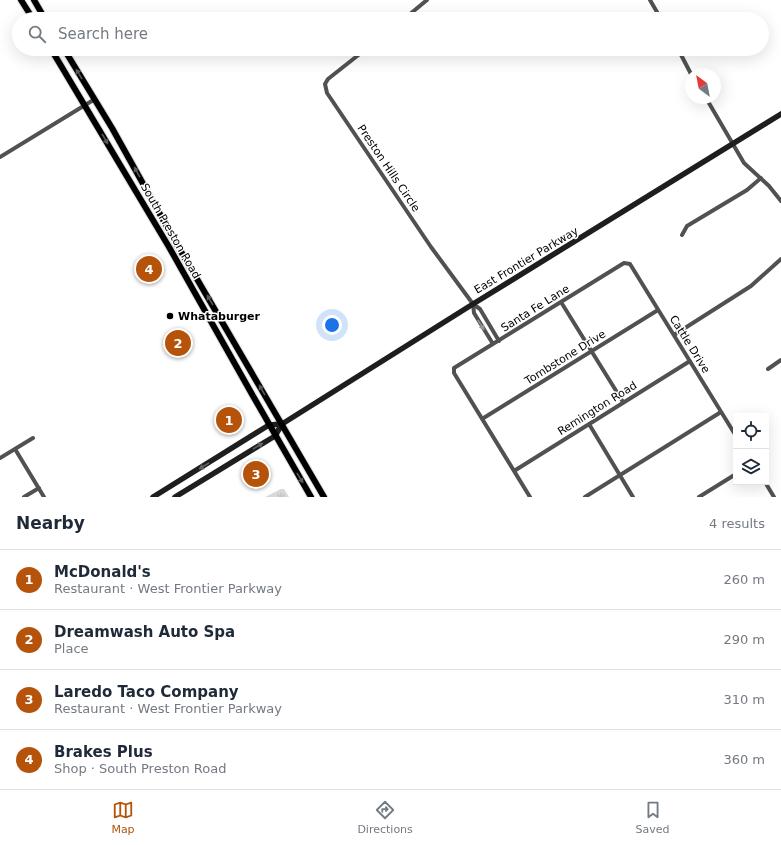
<!DOCTYPE html>
<meta charset="utf-8">
<style>
body{margin:0;font-family:"DejaVu Sans",sans-serif;background:#f6f6f7;color:#1f2937}
.controls{position:absolute;right:12px;bottom:12px;display:grid;overflow:hidden;border-radius:0px;box-shadow:0 4px 16px #0002}
.controls button{width:36px;height:36px;display:grid;place-items:center;padding:0;border:0;border-bottom:1px solid #e0e1e3;background:#fff;color:#1f2937;font:20px sans-serif}
.compass{position:absolute;left:685px;top:68px;width:36px;height:36px;border-radius:50%;background:#fff;box-shadow:0 4px 16px #0002;rotate:328deg}
.you{position:absolute;left:332px;top:325px;width:14px;height:14px;margin:-10px;border:3px solid #fff;border-radius:50%;background:#1a73e8;box-shadow:0 0 0 6px #1a73e833}
.badge{display:grid;place-items:center;width:26px;height:26px;border-radius:50%;background:#b45309;color:#fff;font-size:13px;font-weight:700}
.pin{position:absolute;translate:-50% -50%;border:2px solid #fff;box-shadow:0 1px 4px #0006}
.list{margin:0;padding:0;list-style:none}
h2{display:flex;justify-content:space-between;align-items:center;height:52px;margin:0;padding:0 16px;font-size:17px}
h2 small{font-size:13px;font-weight:400;color:#747a83}
.list li{display:grid;grid-template-columns:26px 1fr auto;gap:12px;align-items:center;box-sizing:border-box;height:60px;padding:0 16px;border-top:1px solid #e0e1e3}
.list b{display:block;font-size:15px;white-space:nowrap}
.list p{margin:0;font-size:13px;white-space:nowrap;color:#747a83}
.list em{font-size:13px;font-style:normal;color:#747a83}
.icon{flex:none;width:22px;height:22px;fill:none;stroke:currentColor;stroke-width:2;stroke-linecap:round;stroke-linejoin:round}
.map{position:relative;flex:none;width:781px;height:497px;overflow:hidden}
.search{position:absolute;background:#fff;box-shadow:0 4px 16px #0002;left:12px;right:12px;top:12px;height:44px;display:flex;align-items:center;gap:10px;box-sizing:border-box;padding:0 14px;border-radius:22px;color:#747a83;font-size:15px}
.sheet{height:292px;background:#fff}
nav{display:flex;justify-content:space-around;align-items:center;box-sizing:border-box;height:56px;border-top:1px solid #e0e1e3;background:#fff;font-size:11px;color:#747a83}
nav a{display:grid;justify-items:center;gap:2px}
nav .on{color:#b45309}
.map>svg:first-child{display:block}
.grass{fill:url(#grass-tufts)}
.lines{fill:none;stroke-linecap:round;stroke-linejoin:round}
.primary-casing{stroke:#dbdbdb;stroke-width:8}
.street{stroke:#515151;stroke-width:4}
.secondary{stroke:#1e1e1e;stroke-width:5.5}
.primary{stroke:#000;stroke-width:6}
.oneway{fill:#595959}
.oneway2{fill:#979797}
.oneway3{fill:#626262}
.poi-dot{fill:#000;stroke:#fff;stroke-width:1.5}
.labels{text-anchor:middle;stroke-width:3;stroke-linejoin:round;paint-order:stroke}
.street-label{font-size:11px;fill:#000;stroke:#fff}
.poi-label{font-size:11px;font-weight:bold;fill:#000;stroke:#fff;text-anchor:start}
</style>
<div class="map">
<svg width="781" height="497" viewBox="0 0 781 497">
<defs>
<pattern id="grass-tufts" width="24" height="20" patternUnits="userSpaceOnUse"><rect width="24" height="20" fill="#d8d8d8"/><path d="M3 7l-1-3M5 7V3M7 7l1-3M15 17l-1-3M17 17v-4M19 17l1-3" fill="none" stroke="#b8b8b8"/></pattern>
</defs>
<rect width="100%" height="100%" fill="#fff"/>
<path class="grass" d="M281 489H284L289 497H265Z"/>
<g class="lines">
<defs>
<path id="primary" d="M21 0 33 19
M34 0 45 19
M51 49 169 247 253 396 311 497
M64 49 112 128 176 243 324 497"/>
</defs>
<use href="#primary" class="primary-casing"/>
<path class="street" d="M650 0 661 19
M404 19 427 0
M366 49 328 79 325 84 327 93 431 247 473 304 480 309 499 341
M678 49 691 74
M706 98 744 163 769 186 781 201
M0 157 95 99
M682 235 687 226 747 190 761 178
M561 302 623 402
M473 304 474 313 493 344
M674 335 751 286 781 259
M768 369 781 360
M482 419 658 310
M589 424 633 497
M15 449 44 497
M0 458 33 438
M514 471 690 361
M765 482 774 497
M24 497 39 488
M530 497 454 373V368L624 263 630 264 736 436
M585 497 721 412
M699 497 736 474"/>
<path class="secondary" d="M153 497 269 425 282 424 473 304 781 114
M175 497 275 436 282 424"/>
<use href="#primary" class="primary"/>
</g>
<defs><path id="oneway-solid" d="M-6-.8H1V-3.2L6.5 0L1 3.2V.8H-6Z"/></defs>
<g class="oneway">
<use href="#oneway-solid" transform="translate(79 74) rotate(-121)"/>
<use href="#oneway-solid" transform="translate(105 139) rotate(60)"/>
<use href="#oneway-solid" transform="translate(137 172) rotate(-119)"/>
<use href="#oneway-solid" transform="translate(210 300) rotate(-120)"/>
<use href="#oneway-solid" transform="translate(262 390) rotate(-120)"/>
<use href="#oneway-solid" transform="translate(300 478) rotate(59)"/>
</g>
<use class="oneway2" href="#oneway-solid" transform="translate(481 325) rotate(58)"/>
<g class="oneway3">
<use href="#oneway-solid" transform="translate(258 446) rotate(-31)"/>
<use href="#oneway-solid" transform="translate(204 466) rotate(148)"/>
</g>
<circle class="poi-dot" cx="170" cy="316" r="4"/>
<g class="labels">
<g class="street-label">
<text transform="translate(389 168) rotate(56)" y="4">Preston Hills Circle</text>
<text transform="translate(171 231) rotate(60)" y="4">South Preston Road</text>
<text transform="translate(526 260) rotate(-31)" y="4">East Frontier Parkway</text>
<text transform="translate(535 308) rotate(-32)" y="4">Santa Fe Lane</text>
<text transform="translate(690 344) rotate(58)" y="4">Cattle Drive</text>
<text transform="translate(565 357) rotate(-32)" y="4">Tombstone Drive</text>
<text transform="translate(597 408) rotate(-32)" y="4">Remington Road</text>
</g>
<g class="poi-label">
<text x="178" y="320">Whataburger</text>
</g>
</g>
</svg>
<div class="controls">
<button><svg class="icon" aria-label="locate" viewBox="0 0 24 24"><circle cx="12" cy="12" r="6"/><path d="M12 2v4M12 18v4M2 12h4M18 12h4"/></svg></button>
<button><svg class="icon" aria-label="layers" viewBox="0 0 24 24"><path d="M12 4l9 5-9 5-9-5zM3 14l9 5 9-5"/></svg></button>
</div>
<svg class="compass" viewBox="-18 -18 36 36"><path d="M0-13l5 13h-10z" fill="#e53935"/><path d="M0 13l5-13h-10z" fill="#747a83"/></svg>
<div class="you"></div>
<div class="pin badge" style="left:229px;top:420px">1</div>
<div class="pin badge" style="left:178px;top:343px">2</div>
<div class="pin badge" style="left:256px;top:474px">3</div>
<div class="pin badge" style="left:149px;top:269px">4</div>
<div class="search"><svg class="icon" aria-label="search" viewBox="0 0 24 24"><circle cx="10" cy="10" r="6"/><path d="M15 15l6 6"/></svg>Search here</div>
</div>
<section class="sheet">
<h2>Nearby<small>4 results</small></h2>
<ul class="list">
<li><span class="badge">1</span><div><b>McDonald's</b><p>Restaurant · West Frontier Parkway</p></div><em>260 m</em></li>
<li><span class="badge">2</span><div><b>Dreamwash Auto Spa</b><p>Place</p></div><em>290 m</em></li>
<li><span class="badge">3</span><div><b>Laredo Taco Company</b><p>Restaurant · West Frontier Parkway</p></div><em>310 m</em></li>
<li><span class="badge">4</span><div><b>Brakes Plus</b><p>Shop · South Preston Road</p></div><em>360 m</em></li>
</ul>
</section>
<nav>
<a class="on"><svg class="icon" aria-label="map" viewBox="0 0 24 24"><path d="M3 6l6-2 6 2 6-2v14l-6 2-6-2-6 2zM9 4v14M15 6v14"/></svg>Map</a>
<a><svg class="icon" aria-label="directions" viewBox="0 0 24 24"><path d="M12 3l9 9-9 9-9-9zM9 14v-3h6M13 9l2 2-2 2"/></svg>Directions</a>
<a><svg class="icon" aria-label="saved" viewBox="0 0 24 24"><path d="M7 4h10v16l-5-4-5 4z"/></svg>Saved</a>
</nav>
